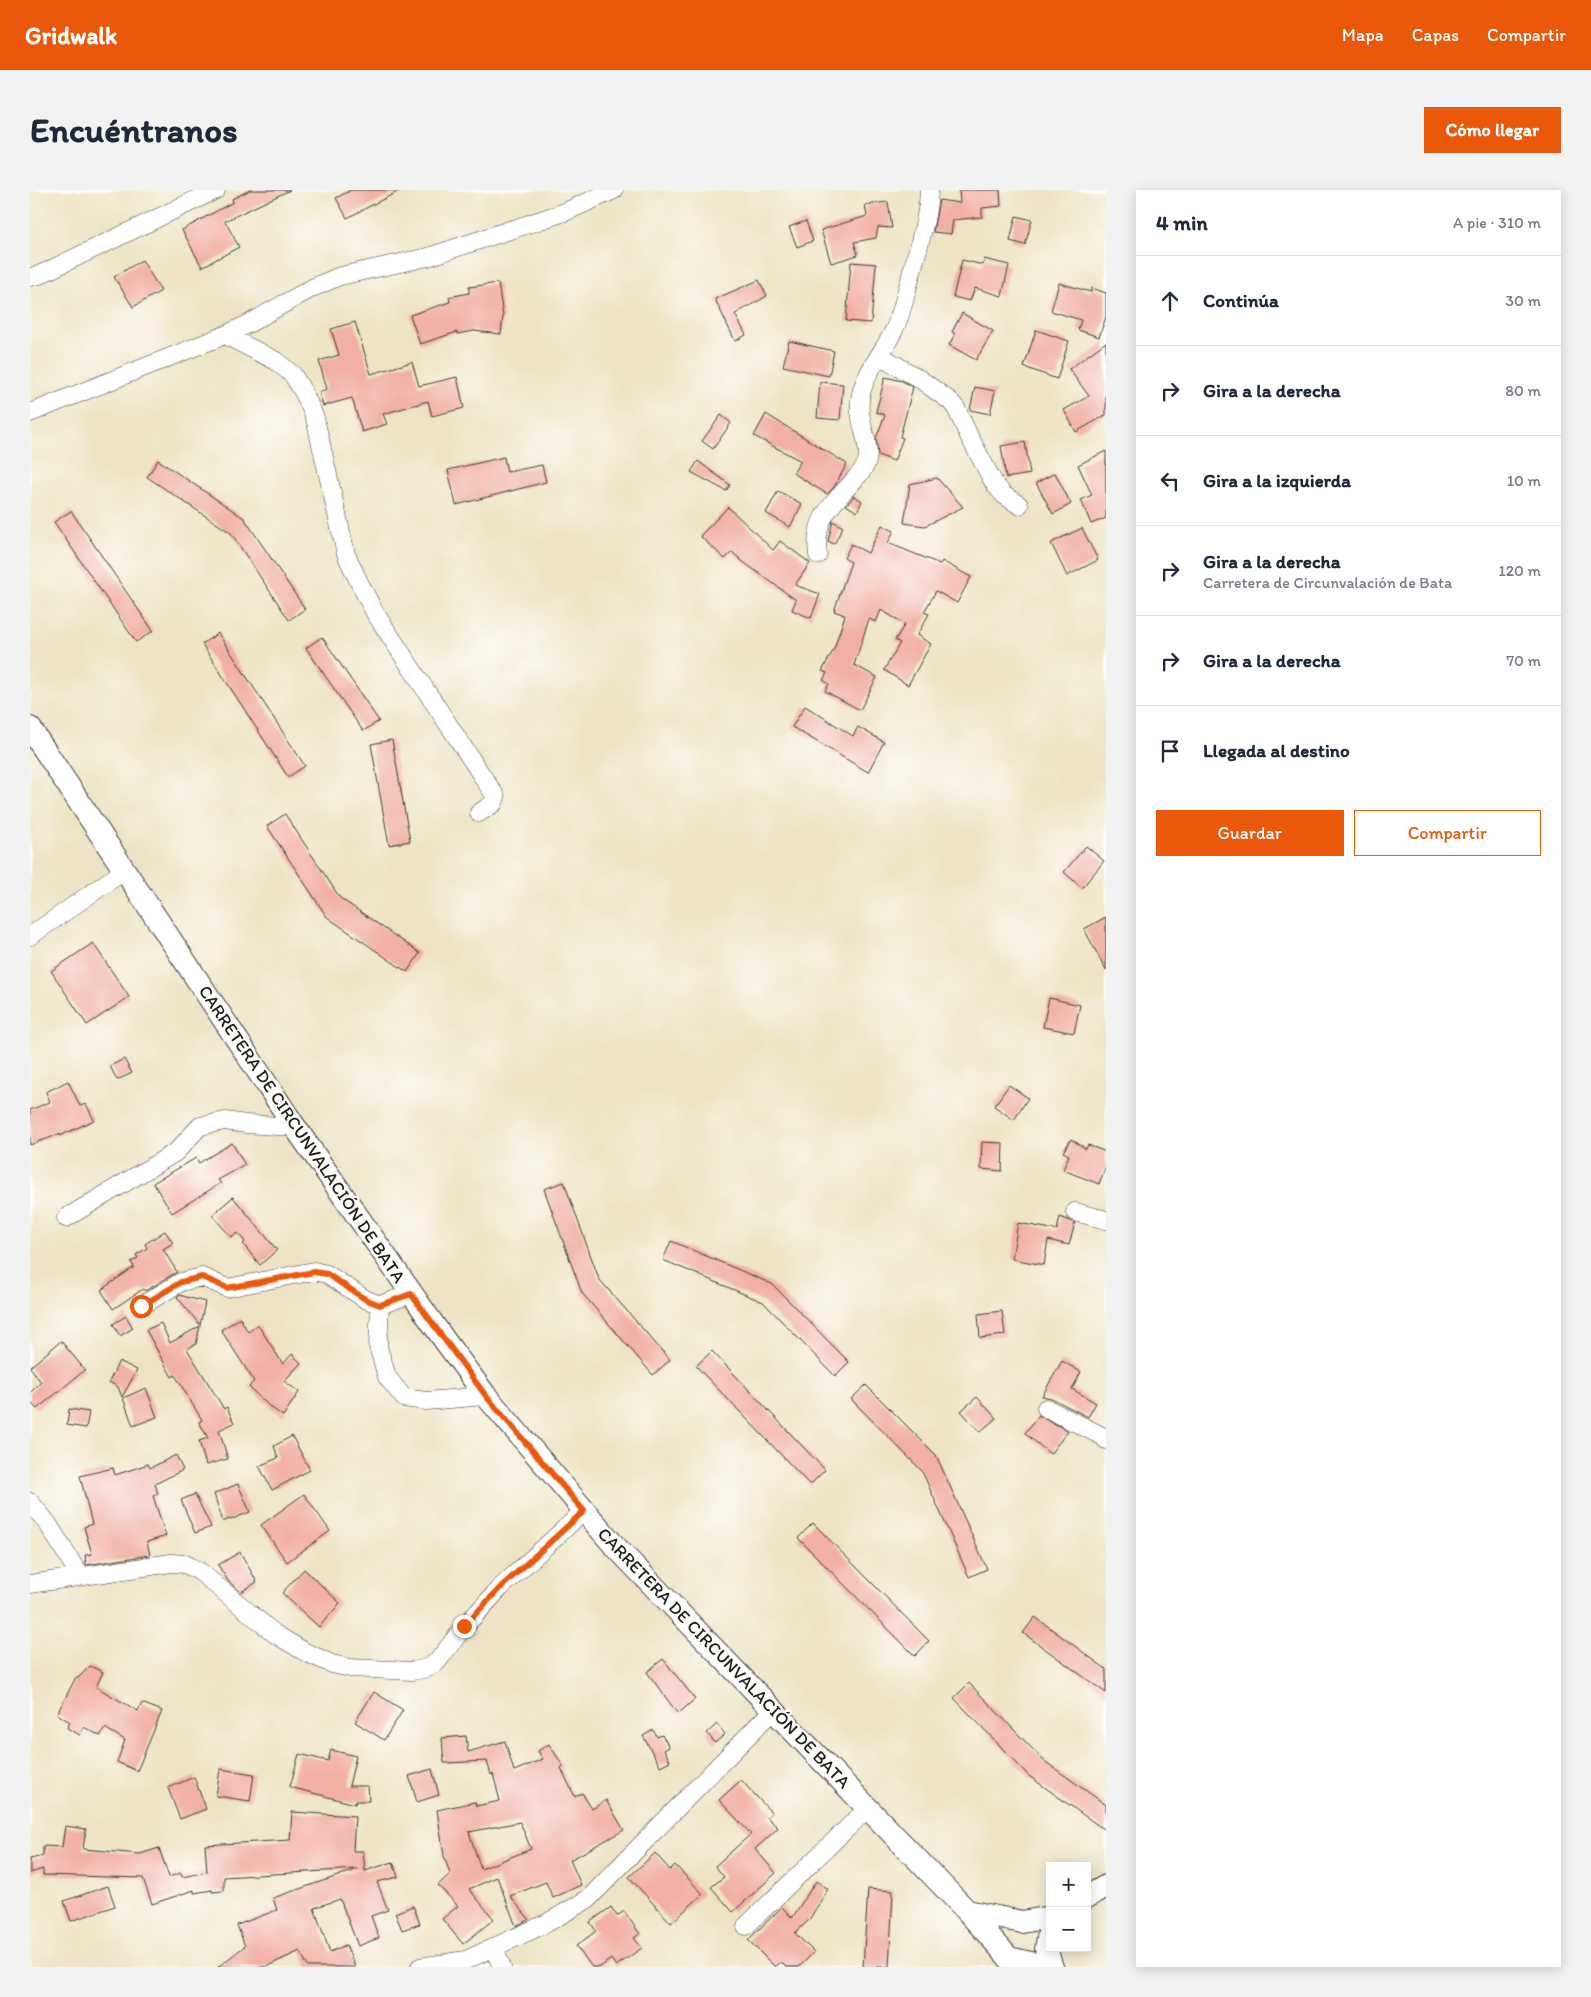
<!DOCTYPE html>
<html lang="es">
<meta charset="utf-8">
<style>
body{margin:0;font-family:Itim,sans-serif;background:#f2f2f3;color:#1f2937}
.controls{position:absolute;right:15px;bottom:15px;display:grid;overflow:hidden;border-radius:0px;box-shadow:0 2px 12px #0003}
.controls button{width:45px;height:45px;display:grid;place-items:center;padding:0;border:0;border-bottom:1px solid #e0e1e3;background:#fff;color:#1f2937;font:25px sans-serif}
.stop{position:absolute;width:15px;height:15px;margin:-11px;border:4px solid #ea580c;border-radius:50%;background:#fff}
.stop.end{background:#ea580c;border-color:#fff;box-shadow:0 1px 5px #0008}
.list{margin:0;padding:0;list-style:none}
h2{display:flex;justify-content:space-between;align-items:center;height:65px;margin:0;padding:0 20px;font-size:21px}
h2 small{font-size:16px;font-weight:400;color:#747a83}
.list li{display:grid;grid-template-columns:32px 1fr auto;gap:15px;align-items:center;box-sizing:border-box;height:90px;padding:0 20px;border-top:1px solid #e0e1e3}
.list b{display:block;font-size:19px;white-space:nowrap}
.list p{margin:0;font-size:16px;white-space:nowrap;color:#747a83}
.list em{font-size:16px;font-style:normal;color:#747a83}
.actions{display:flex;gap:10px;padding:15px 20px}
.actions a{flex:1;padding:11px 0;border:1px solid #ea580c;border-radius:0px;text-align:center;font-size:18px;color:#ea580c}
.actions .main{background:#ea580c;color:#fff}
.icon{flex:none;width:28px;height:28px;fill:none;stroke:currentColor;stroke-width:2;stroke-linecap:round;stroke-linejoin:round}
.map{position:relative;flex:none;width:1076px;height:1777px;overflow:hidden;border-radius:0px}
header{display:flex;align-items:center;gap:30px;box-sizing:border-box;height:70px;padding:0 25px;background:#ea580c;color:#fff}
header strong{font-size:24px}
nav{display:flex;gap:28px;margin-inline-start:auto;font-size:18px}
.intro{display:flex;align-items:center;justify-content:space-between;box-sizing:border-box;height:120px;padding:0 30px}
h1{margin:0;font-size:35px}
.button{padding:12px 22px;border-radius:0px;background:#ea580c;color:#fff;font-size:18px;font-weight:700}
main{display:flex;gap:30px;padding:0 30px}
aside{flex:1;background:#fff;border-radius:0px;box-shadow:0 2px 12px #0003}
.map>svg:first-child{display:block}
.building{fill:#f2afa5;fill-rule:evenodd}
.lines{fill:none;stroke-linecap:round;stroke-linejoin:round}
.minor-casing{stroke:#3c3a35;stroke-width:19}
.major-casing{stroke:#3c3a35;stroke-width:24}
.minor{stroke:#fff;stroke-width:18}
.major{stroke:#fff;stroke-width:22}
.route{stroke:#ea580c;stroke-width:6}
.labels{text-anchor:middle;stroke-width:4.5;stroke-linejoin:round;paint-order:stroke}
.street-label{font-size:18px;fill:#1c1c1c;stroke:#fdfcf7}
</style>
<header>
<strong>Gridwalk</strong>
<nav><a>Mapa</a><a>Capas</a><a>Compartir</a></nav>
</header>
<div class="intro"><h1>Encuéntranos</h1><a class="button">Cómo llegar</a></div>
<main>
<div class="map">
<svg width="1076" height="1777" viewBox="0 0 1076 1777">
<rect width="100%" height="100%" fill="#fdfcf7"/>
<filter id="ink" filterUnits="userSpaceOnUse"><feTurbulence type="fractalNoise" baseFrequency=".02" numOctaves="2"/><feDisplacementMap in="SourceGraphic" scale="10" xChannelSelector="R" yChannelSelector="G"/><feConvolveMatrix kernelMatrix="1 2 1 2 8 2 1 2 1" color-interpolation-filters="sRGB"/></filter>
<filter id="wash" filterUnits="userSpaceOnUse"><feTurbulence type="fractalNoise" baseFrequency=".0096" numOctaves="4" result="noise"/><feDisplacementMap in="SourceGraphic" scale="20" xChannelSelector="R" yChannelSelector="G"/><feGaussianBlur stdDeviation="1.12" result="paint"/><feColorMatrix in="noise" values="0 0 0 0 0 0 0 0 0 0 0 0 0 0 0 0 0 1.4 0 .05"/><feComposite in="paint" operator="in"/></filter>
<g filter="url(#wash)">
<rect width="100%" height="100%" fill="#eee4c5"/>
<g id="blocks">
<path class="building" d="M220 0H260L195 31 209 57 172 77 152 40 203 12 202 9Z
M321 0H371L317 28 306 8Z
M929 0H970L971 16 952 18V27L923 30 921 44 903 42 909 10 930 13Z
M858 12 862 38 848 37 846 48 824 52 828 65 801 73 791 40 837 26 835 15Z
M986 26 1002 30 995 55 980 51Z
M776 31 783 51 767 57 759 37Z
M954 69 979 75 972 106 945 98 940 111 923 107 932 70 953 75Z
M112 70 131 101 103 117 84 87Z
M821 72 846 74 841 133 816 131Z
M729 90 737 106 705 124 716 145 705 151 685 109Z
M468 93 473 126 471 144 444 141 427 144V142L390 154 380 125 420 112 419 107 439 103V97Z
M1029 93 1061 102 1062 98 1076 103V127L1069 147 1048 140 1051 130 1021 121Z
M932 123 963 141 946 170 919 155 925 144 922 142Z
M325 132 341 184 382 172 389 196 427 187 434 218 402 226 398 211 353 224 357 234 332 242 322 208 293 216 289 202 297 199 289 171 309 165 301 139Z
M1006 140 1039 151 1027 189 994 177Z
M759 151 804 161 799 186 753 176Z
M1076 152V225L1046 242 1034 220 1059 206 1039 179Z
M855 187 872 191 883 197 870 247 873 248 864 271 848 265 846 248 855 225 846 222Z
M790 192 813 194 810 230 787 228Z
M945 197 965 201 960 224 940 220Z
M736 224 817 274 804 297 797 304 763 283 771 271 724 246Z
M691 225 701 233 683 259 672 251Z
M995 252 1000 284 976 288 971 256Z
M1076 261V328L1061 334 1051 310 1062 305 1048 275Z
M474 267 477 282 512 275 516 292 426 315 418 280Z
M128 270 214 328 275 419 259 430 201 343 117 287Z
M668 271 700 295 696 301 661 282Z
M1025 283 1041 314 1023 324 1006 293Z
M907 288 933 317 895 336 874 333 880 294Z
M748 301 772 314 760 337 736 323Z
M824 306 832 311 827 322 816 315Z
M698 317 743 360 750 351 780 373 765 395 790 404 781 428 762 420 766 410 712 371 702 362 695 369 670 346Z
M41 321 123 441 106 452 24 332Z
M803 331 813 337 804 354 798 351Z
M852 335 864 341 858 353 910 374 912 371 941 387 927 413 906 401 894 422 899 424 887 445 901 454 878 495 854 480 870 453 865 450 875 434 851 420 846 432 839 429 824 475 847 487 830 520 795 501 799 494 793 490 797 483 792 481 804 459 815 425 804 421 821 372 814 368 821 354 838 363Z
M1052 338 1068 370 1037 386 1021 353Z
M188 443 275 576 258 587 172 454Z
M292 447 349 531 333 541 276 458Z
M775 516 823 546 828 537 854 552 838 582 762 537Z
M362 550 380 651 359 655 341 554Z
M255 624 310 708 390 763 377 782 297 727 237 636Z
M1056 656 1074 671 1052 698 1034 682Z
M1076 727V780L1054 739Z
M63 753 99 807 57 835 21 781Z
M1019 808 1050 815 1044 843 1013 837Z
M94 869 102 883 87 890 80 876Z
M38 891 50 916 56 914 64 930 30 946V944L0 955V920L20 912 16 902Z
M979 895 998 908 984 930 964 916Z
M1041 949 1056 959 1058 955 1076 962V976L1069 994 1033 980 1039 965 1033 962Z
M952 952 973 953 972 981 951 979Z
M202 953 215 975 188 990 191 993 142 1023 123 993 166 968 169 973Z
M534 992 569 1089 640 1170 623 1185 552 1103 514 999Z
M203 1007 247 1060 230 1075 213 1054 215 1052 208 1043 201 1047 182 1025Z
M1030 1027 1045 1033 1039 1055 1018 1050 1014 1075 982 1069 988 1033 1027 1040Z
M135 1041 143 1053 133 1059 147 1082 115 1101 113 1099 83 1119 71 1100 104 1077 101 1072 108 1068 106 1065 117 1058 115 1054Z
M641 1051 742 1094 819 1172 805 1186 733 1112 633 1070Z
M149 1105 175 1112 170 1135 147 1107Z
M972 1121 975 1145 950 1148 948 1124Z
M96 1126 103 1138 90 1146 83 1134Z
M210 1128 218 1142 228 1135 253 1174 262 1164 271 1173 254 1191 269 1202 253 1226 239 1216 219 1197 224 1191 191 1140Z
M131 1133 140 1153 170 1136 166 1154 157 1159 194 1219 197 1217 204 1233 189 1240 198 1269 176 1275 169 1251 178 1248 169 1232 172 1230 145 1185 142 1187 116 1140Z
M31 1151 55 1180 7 1219 0 1212V1203L11 1192 0 1177Z
M682 1161 795 1280 780 1295 666 1176Z
M89 1171 107 1180 92 1207 88 1197 79 1192Z
M1032 1171 1051 1182 1042 1199 1066 1213 1058 1227 1021 1208 1012 1206Z
M836 1195 906 1265 957 1379 939 1387 892 1281 821 1209Z
M116 1198 127 1227 103 1236 93 1208Z
M947 1207 966 1228 950 1242 931 1221Z
M39 1219 59 1222 56 1238 37 1235Z
M1009 1225 1038 1241 1020 1264 995 1243Z
M262 1246 280 1280 242 1300 229 1276 248 1268 244 1256Z
M146 1265 153 1280 125 1294 128 1304 123 1306 136 1346 117 1352 120 1365 56 1375 55 1365 62 1364 54 1337 62 1334 50 1286 83 1278 85 1285 118 1274 120 1278Z
M208 1294 220 1322 200 1330 199 1329 193 1332 184 1304Z
M165 1304 181 1337 165 1343 151 1310Z
M274 1304 300 1341 257 1372 231 1335Z
M783 1333 899 1451 885 1466 768 1348Z
M210 1362 227 1392 211 1402 198 1391 188 1375Z
M274 1379 310 1413 289 1437 252 1403Z
M1005 1427 1076 1479V1503L993 1443Z
M633 1469 665 1509 648 1524 617 1482Z
M60 1476 73 1482 66 1497 108 1521 112 1513 132 1521 107 1581 87 1572 95 1550 75 1538 70 1546 54 1537 50 1545 37 1538 40 1532 27 1524 46 1487 48 1488Z
M939 1493 1013 1570 1076 1615V1641L999 1586 924 1508Z
M344 1502 373 1520 354 1550 325 1532Z
M687 1534 695 1544 685 1553 677 1543Z
M623 1540 627 1547 632 1545 639 1557 634 1560 640 1571 630 1576 613 1546Z
M436 1546 438 1562 475 1551 484 1581 513 1569 508 1561 519 1554 533 1576 531 1578 545 1607 552 1603 562 1619 576 1610 594 1640 540 1670 551 1695 523 1708 516 1692 480 1706 499 1729 486 1736 467 1687 439 1699 464 1729 433 1754 412 1729 428 1716 408 1695 420 1684 414 1666 407 1620 445 1612 446 1616 470 1611 463 1584 461 1585 457 1571 414 1573 412 1548ZM490 1632 501 1659 451 1679 439 1642Z
M301 1560 326 1566 319 1596H338L339 1611H326L325 1614 260 1597 269 1564 298 1571Z
M190 1579 224 1584 220 1611 186 1606Z
M402 1579 409 1605 387 1612 379 1586Z
M164 1587 176 1619 150 1629 138 1598Z
M711 1590 742 1623 737 1627 748 1638 725 1659 746 1683 703 1722 681 1697 694 1687 685 1676 721 1644 689 1610Z
M262 1622 325 1626 323 1661H333L335 1681 363 1672 368 1687 347 1692 358 1720 341 1726 349 1748 328 1756 310 1709 284 1718 300 1762 316 1755 325 1777H278L270 1761 235 1777H188L215 1756 207 1735 247 1720 243 1708 328 1679 194 1687V1701L182 1702V1700L164 1703V1700L122 1714 113 1688 13 1685V1679L0 1683V1669L13 1666V1656L32 1657 35 1636 56 1639 53 1659 110 1664 129 1658 139 1687 151 1683 152 1687 177 1682 175 1655 260 1650Z
M625 1663 640 1680 645 1675 673 1704 641 1733 599 1687Z
M786 1691 798 1699 779 1730 765 1743 784 1762 769 1777H756L751 1772 745 1777 718 1750 752 1717 762 1728Z
M78 1696 85 1716 41 1731 34 1711Z
M838 1699 863 1701 859 1777H833Z
M383 1716 390 1734 372 1740 365 1723Z
M581 1717 587 1726 594 1721 610 1744 604 1748 612 1758 586 1776 581 1769 570 1777H562L546 1756 566 1741 560 1732Z"/>
</g>
</g>
<g filter="url(#ink)">
<use href="#blocks" fill-opacity="0" stroke="#3c3a35" stroke-width="1"/>
<g class="lines">
<defs>
<path id="minor" d="M0 87 9 85 186 0
M195 145 246 171 263 185 275 205 285 228 316 364 328 390 345 423 466 607 464 613 449 623
M851 166 891 190 920 211 926 218 940 248 965 295 974 305 989 315
M0 223 195 145 220 133 282 98 310 86 398 67 535 22 584 0
M788 365C783 327 802 316 824 290 829 285 835 278 837 271 842 253 825 229 831 204 836 181 854 161 864 140 872 124 875 106 880 89 887 60 898 30 899 0
M0 746 95 680
M1045 1022 1076 1030
M36 1028 146 962 170 936 195 931 216 934 265 937
M350 1115 348 1156 357 1187 374 1208 396 1211 456 1206
M111 1116 151 1092 172 1087 197 1098 284 1081 297 1084 335 1109 350 1115 381 1104
M1016 1218 1072 1246 1076 1250
M0 1312 18 1334 50 1386
M0 1394 141 1373 155 1374 169 1381 245 1444 275 1462 302 1474 320 1478 382 1481 394 1479 407 1472 434 1437 470 1398 554 1321
M716 1736 838 1618
M464 1758 472 1777
M390 1777 436 1770 517 1733 558 1709 744 1519"/>
<path id="major" d="M0 538 265 937 415 1151 456 1206 583 1354 937 1721 979 1768 983 1777
M1057 1707 1076 1696
M937 1721 992 1732 1020 1727
M1020 1737 1016 1759 1022 1777
M979 1768 1005 1774 1008 1777"/>
</defs>
<use href="#minor" class="minor-casing"/>
<use href="#major" class="major-casing"/>
<use href="#minor" class="minor"/>
<use href="#major" class="major"/>
</g>
</g>
<g class="lines" filter="url(#ink)">
<path class="route" d="M111 1116 151 1092 172 1087 197 1098 284 1082 297 1084 335 1109 350 1115 381 1104 456 1206 554 1321 470 1398 434 1436"/>
</g>
<g class="labels">
<g class="street-label">
<text transform="translate(272 944) rotate(56)" y="6">CARRETERA DE CIRCUNVALACIÓN DE BATA</text>
<text transform="translate(694 1468) rotate(46)" y="6">CARRETERA DE CIRCUNVALACIÓN DE BATA</text>
</g>
</g>
</svg>
<div class="controls">
<button>+</button>
<button>−</button>
</div>
<div class="stop" style="left:111px;top:1116px"></div>
<div class="stop end" style="left:434px;top:1436px"></div>
</div>
<aside>
<h2>4 min<small>A pie · 310 m</small></h2>
<ul class="list">
<li><svg class="icon" aria-label="ahead" viewBox="0 0 24 24"><path d="M12 20V5M6 11l6-6 6 6"/></svg><div><b>Continúa</b></div><em>30 m</em></li>
<li><svg class="icon" aria-label="right" viewBox="0 0 24 24"><path d="M7 20v-9h11M14 6l5 5-5 5"/></svg><div><b>Gira a la derecha</b></div><em>80 m</em></li>
<li><svg class="icon" aria-label="left" viewBox="0 0 24 24"><path d="M17 20v-9H6M10 6l-5 5 5 5"/></svg><div><b>Gira a la izquierda</b></div><em>10 m</em></li>
<li><svg class="icon" aria-label="right" viewBox="0 0 24 24"><path d="M7 20v-9h11M14 6l5 5-5 5"/></svg><div><b>Gira a la derecha</b><p>Carretera de Circunvalación de Bata</p></div><em>120 m</em></li>
<li><svg class="icon" aria-label="right" viewBox="0 0 24 24"><path d="M7 20v-9h11M14 6l5 5-5 5"/></svg><div><b>Gira a la derecha</b></div><em>70 m</em></li>
<li><svg class="icon" aria-label="arrive" viewBox="0 0 24 24"><path d="M6 21V4h12l-3 4 3 4H6"/></svg><div><b>Llegada al destino</b></div></li>
</ul>
<div class="actions"><a class="main">Guardar</a><a>Compartir</a></div>
</aside>
</main>
